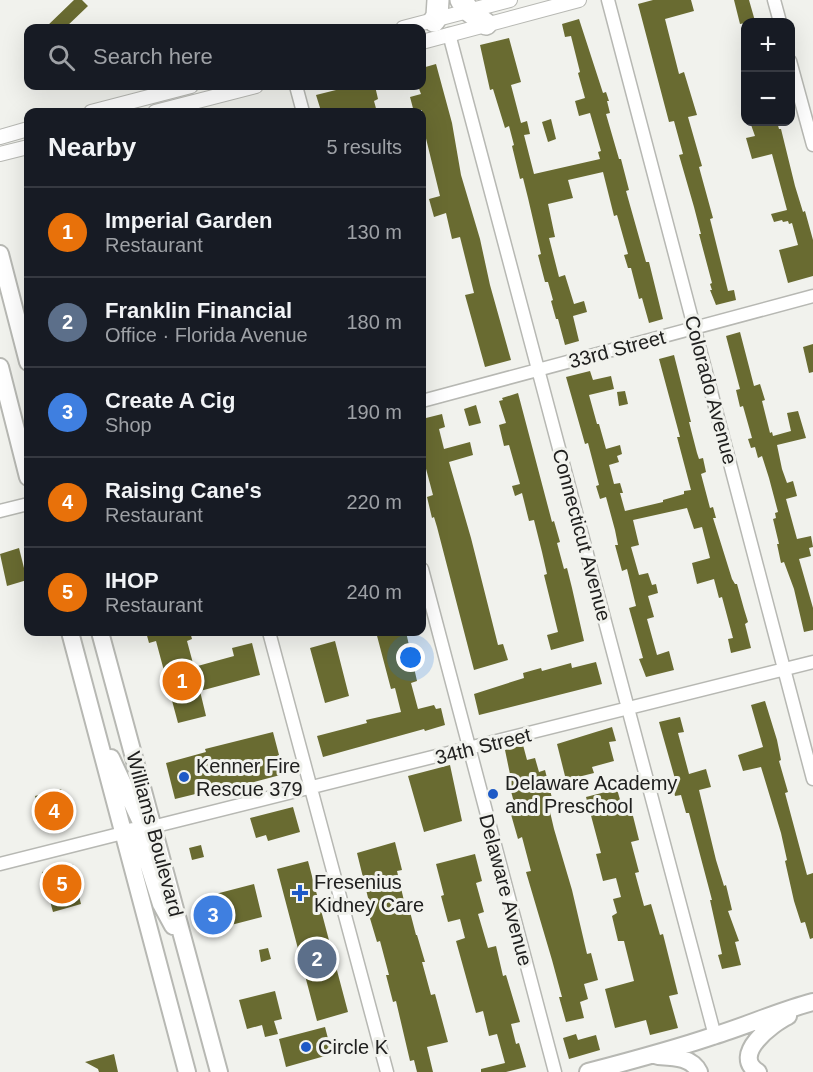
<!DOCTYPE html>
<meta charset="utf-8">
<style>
body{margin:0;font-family:Helvetica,sans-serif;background:#242831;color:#f1f3f6}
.controls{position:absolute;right:18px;top:18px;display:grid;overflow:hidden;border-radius:12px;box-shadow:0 6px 24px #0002}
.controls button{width:54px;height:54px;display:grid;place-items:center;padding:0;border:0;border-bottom:2px solid #363941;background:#171b24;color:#f1f3f6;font:30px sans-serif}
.you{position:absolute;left:411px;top:658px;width:21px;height:21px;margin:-15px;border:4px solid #fff;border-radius:50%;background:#1a73e8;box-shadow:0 0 0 9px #1a73e833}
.badge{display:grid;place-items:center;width:39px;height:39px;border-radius:50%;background:#92aee0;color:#fff;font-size:20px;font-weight:700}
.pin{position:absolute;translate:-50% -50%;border:3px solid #fff;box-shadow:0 2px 6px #0006}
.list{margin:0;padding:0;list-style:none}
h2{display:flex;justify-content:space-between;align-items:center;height:78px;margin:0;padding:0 24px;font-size:26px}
h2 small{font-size:20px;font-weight:400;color:#9ea1a6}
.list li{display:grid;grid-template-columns:39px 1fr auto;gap:18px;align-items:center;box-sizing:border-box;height:90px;padding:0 24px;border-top:2px solid #363941}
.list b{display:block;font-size:22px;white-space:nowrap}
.list p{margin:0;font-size:20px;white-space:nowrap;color:#9ea1a6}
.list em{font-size:20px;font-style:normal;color:#9ea1a6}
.icon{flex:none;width:33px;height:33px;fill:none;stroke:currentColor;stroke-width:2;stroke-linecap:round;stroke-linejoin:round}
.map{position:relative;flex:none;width:813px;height:1072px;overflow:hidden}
.search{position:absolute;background:#171b24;box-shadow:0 6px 24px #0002;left:24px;top:24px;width:402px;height:66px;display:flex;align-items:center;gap:15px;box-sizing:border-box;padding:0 21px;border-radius:12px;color:#9ea1a6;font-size:22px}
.panel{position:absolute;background:#171b24;box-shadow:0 6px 24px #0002;left:24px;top:108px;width:402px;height:528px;border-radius:12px}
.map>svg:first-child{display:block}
.building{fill:#696b31}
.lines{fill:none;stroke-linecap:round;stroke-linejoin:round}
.minor-casing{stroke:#b7b8b3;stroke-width:15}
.tertiary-casing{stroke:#b7b8b3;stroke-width:16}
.secondary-casing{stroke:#b7b8b3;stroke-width:20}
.motorway-casing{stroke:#b7b8b3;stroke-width:24}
.minor{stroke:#fff;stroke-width:12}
.tertiary{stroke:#fff;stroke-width:14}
.secondary{stroke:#fff;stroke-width:16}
.motorway{stroke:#fff;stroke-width:21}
.poi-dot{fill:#1e5ac6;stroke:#f1f2ed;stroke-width:2}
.labels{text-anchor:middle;stroke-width:6;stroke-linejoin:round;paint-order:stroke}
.street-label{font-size:20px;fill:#20201f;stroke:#f1f2ed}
.poi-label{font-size:20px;fill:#20201f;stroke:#f1f2ed;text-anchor:start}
</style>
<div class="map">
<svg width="813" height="1072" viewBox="0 0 813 1072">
<rect width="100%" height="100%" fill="#f1f2ed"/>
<path class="building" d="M74 0H82L88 6 65 28H45Z
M653 0H691L694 11 665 19 679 74 684 72 697 115 688 117 702 166 699 167 713 218 710 219 728 291 734 290 736 300 716 305 710 290H712L710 284 712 283 699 234H701L694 207 679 155 683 154 674 121 669 122 638 4Z
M734 0H749L755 21 740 24Z
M579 19 603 93 606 92 609 101H607L610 113 606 114 619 159H621L629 190 626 191 646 262H649L663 319 649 323 642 298 639 299 631 268H628L624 255 628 254 617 215 614 216 603 172 568 180 573 198 548 204 555 237 549 238 559 277 565 275 574 304 584 301 587 312 573 316 579 341 565 345 558 319H556L551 301 553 300 548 282H545L538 255 541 254 528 198 523 178 520 179 512 146 514 145 509 126 505 128 493 89 490 90 480 45 509 38 521 82 511 85 521 123 527 121 530 134 524 135 534 174 600 159 598 152 601 151 590 113 579 116 575 101 585 98 578 73 580 72 571 36 565 37 562 24Z
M436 64 452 123 461 175 480 239 490 285 511 360 485 367 465 295 474 293 460 237 452 239 446 213 434 217 429 199 440 196 422 122V110L414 112 410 97 421 94 418 86H422V68Z
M352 86H375L378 99 374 101 377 112H328L327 109 321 111 316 95Z
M551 119 556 139 548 142 542 122Z
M750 122H777L779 129H781L795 186 803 212 805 211 813 240V276L788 283 779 250 798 245 792 223 789 224 788 221 783 222 782 220 774 222 771 214 787 210 772 154 752 159 746 138 755 136Z
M740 332 754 386 760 384 765 400 762 401 770 433 772 432 773 436 791 431 787 413 798 411 806 438 777 445 782 469 787 483 793 481 797 496 786 499 797 539 811 536 813 547 809 548 811 556 799 559 813 608V630L804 632 794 589 784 562 781 563 777 544H779L773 519 776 518 775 513 778 512 769 478 762 456 758 458 755 447 751 448 748 439 752 438 743 406 740 407 736 390 740 389 726 336Z
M813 344V372L809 373 803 347Z
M674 355 691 422H689L697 453 699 459 703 458 706 472 701 474 710 508 713 507 716 518H713L732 579 735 584H737L744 609 748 622 745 624 751 648 731 653 728 639 733 638 722 597 719 598 714 579 697 584 692 563 710 558 702 527 694 529 687 508 633 520 639 545 631 547 639 575 648 573 652 585 656 584 658 593 648 596 654 617 647 619 657 655 669 651 674 670 646 677 639 659 643 658 629 608 636 606 627 569 622 571 615 545H618L615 530 606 497 600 499 596 486 599 485 588 443 585 444 566 377 590 371 593 380 611 376 614 389 589 395 597 424H599L606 449 620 445 622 454 617 456 619 462 609 465 614 484 620 483 623 493H620L625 511 663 502V500L684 494V491L691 490 677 437H680L659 359Z
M625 391 628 404 619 406 617 392Z
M518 393 552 522 554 521 560 542 557 543 564 569 567 568 572 588 584 641 551 650 547 635 558 632 544 575 547 574 542 552 534 520 529 521 522 493 515 496 512 486 520 484 509 445 504 446 499 425 506 423 499 401 503 400 502 398Z
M476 405 481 423 469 426 464 409Z
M442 414 445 427 439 429 444 449 470 442 473 455 449 462 471 538 498 645 503 644 508 660 474 670 437 527 434 517 432 518 427 497 433 495 425 465 422 466V419Z
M19 548 27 580 7 586 0 554Z
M146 632H190L192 639 187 641 194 667 234 656 232 648 252 643 260 675 200 691 206 716 178 723 156 641 149 643Z
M376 632H406L417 681 411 683 418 709 434 705 436 709 441 708 445 725 425 731 424 729 323 757 317 736 367 723 366 720 401 712 395 688 391 689Z
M335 641 349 696 325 703 310 648Z
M596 662 602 684 479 715 474 694 524 678 523 673 541 668 542 671 571 663 572 668Z
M765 701 777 740 781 760 779 761 788 792 785 793 807 875 813 873V938L810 939 805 922 801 923 794 901 785 861 787 860 781 833 761 767 743 771 738 755 763 747 751 705Z
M680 717 684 732 678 733 689 774 706 769 711 787 699 790 716 860 724 886 726 885 732 910 728 911 739 941 735 942 741 965 722 969 718 955 722 954 710 900H712L689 813H686L681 795 675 796 673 787 677 786 659 722Z
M612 727 616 741 609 742 614 761 592 767 594 773 566 780 557 744Z
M273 732 284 774 217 792 216 789 175 799 166 763 206 752 205 749Z
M523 745 527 760 535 758 539 772 545 770 552 798 547 799 554 829 572 890 587 954 591 953 598 980 584 984 588 999 580 1002 584 1018 566 1022 559 997H562L552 960 526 872 531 871 522 837 518 839 510 811 516 810 508 780 511 779 505 750Z
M450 765 462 821 424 832 408 776Z
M61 789 71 819 47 827 43 826 42 823 37 825 34 816 40 814 35 796Z
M617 789 624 814 632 812 639 840 631 842 639 872 635 873 644 906 651 904 660 935 663 934 678 994 669 996 678 1028 650 1035 646 1020 615 1028 605 989 634 981 624 941H618L612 916 617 913 613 899 621 897 616 878 603 881 596 854 601 853 586 797Z
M293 807 300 832 268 841 266 835 256 838 250 818Z
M395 842 402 870 397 871 405 905 408 904 416 935H417L425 962H422L431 995 435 994 448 1042 427 1047 433 1072H417L414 1060 410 1061 396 1001 393 1002 386 975H389L380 941 377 942 369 915 372 914 357 853Z
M201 845 204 857 192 860 189 848Z
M475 854 482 881 476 883 484 912 478 914 488 948 496 946 503 976 506 975 520 1022 511 1024 516 1044 519 1043 526 1067 506 1072H481V1069L505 1063 497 1034 489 1036 483 1011 476 1013 456 941 465 938 460 919 448 922 441 896 444 895 436 864Z
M308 861 348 1012 317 1021 277 869Z
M73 864 81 896H79L81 904 53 912 42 872Z
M254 884 262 917 208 931 200 898Z
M268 948 271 959 261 962 259 950Z
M275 991 282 1019 274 1021 278 1034 265 1037 262 1025 247 1029 239 1000Z
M325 1027 332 1054 286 1067 279 1039Z
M576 1034 578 1040 596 1035 600 1050 569 1059 563 1038Z
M114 1054 118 1072H99L98 1069 85 1062Z"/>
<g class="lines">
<defs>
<path id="minor" d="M608 0 813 779
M774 0 780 22
M449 34 715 1036
M790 61 813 145
M296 86 303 112
M422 401 813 296
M0 511 28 504
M422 569 555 1072
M269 632 387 1072
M152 827 813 662
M0 864 123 833"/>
<path id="tertiary" d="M403 28 510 0
M422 42 579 0
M91 112 191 86
M155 112 256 86
M0 137 28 129
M0 154 28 147"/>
<path id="secondary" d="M0 254 28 362
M0 367 28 477
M70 632 187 1072
M100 632 219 1072
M111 758 140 820 151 827
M123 833 133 831 140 838 161 904 173 926
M658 1056C673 1057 692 1057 699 1072
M588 1072C630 1061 672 1050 713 1036 746 1026 779 1011 813 1002
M758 1072C730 1055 773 1023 788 1016"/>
<path id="motorway" d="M461 0 469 11 486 24
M434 21 437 16 438 0"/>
</defs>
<use href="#minor" class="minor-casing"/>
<use href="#tertiary" class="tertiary-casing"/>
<use href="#secondary" class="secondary-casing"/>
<use href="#motorway" class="motorway-casing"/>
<use href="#minor" class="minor"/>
<use href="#tertiary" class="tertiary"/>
<use href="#secondary" class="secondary"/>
<use href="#motorway" class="motorway"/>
</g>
<g class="poi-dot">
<circle cx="184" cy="777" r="6"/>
<circle cx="493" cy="794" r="6"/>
<path d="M297 884h6v6h6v6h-6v6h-6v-6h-6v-6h6z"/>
<circle cx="306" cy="1047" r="6"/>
</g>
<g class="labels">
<g class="street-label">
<text transform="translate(617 349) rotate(-15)" y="7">33rd Street</text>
<text transform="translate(711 390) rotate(75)" y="7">Colorado Avenue</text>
<text transform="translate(582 535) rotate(75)" y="7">Connecticut Avenue</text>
<text transform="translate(483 746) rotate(-14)" y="7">34th Street</text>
<text transform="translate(155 834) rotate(75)" y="7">Williams Boulevard</text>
<text transform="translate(506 890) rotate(75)" y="7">Delaware Avenue</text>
</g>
<g class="poi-label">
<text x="196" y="773">Kenner Fire<tspan x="196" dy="23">Rescue 379</tspan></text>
<text x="505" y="790">Delaware Academy<tspan x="505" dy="23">and Preschool</tspan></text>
<text x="314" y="889">Fresenius<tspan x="314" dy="23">Kidney Care</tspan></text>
<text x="318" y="1054">Circle K</text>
</g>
</g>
</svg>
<div class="controls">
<button>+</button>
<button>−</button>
</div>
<div class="you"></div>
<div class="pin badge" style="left:182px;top:681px;background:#e8710a">1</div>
<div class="pin badge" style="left:317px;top:959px;background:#5c6f8a">2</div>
<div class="pin badge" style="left:213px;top:915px;background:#3f7fe0">3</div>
<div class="pin badge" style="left:54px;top:811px;background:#e8710a">4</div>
<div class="pin badge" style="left:62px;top:884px;background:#e8710a">5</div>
<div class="search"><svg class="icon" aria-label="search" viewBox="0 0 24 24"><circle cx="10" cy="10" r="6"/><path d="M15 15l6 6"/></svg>Search here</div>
<section class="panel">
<h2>Nearby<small>5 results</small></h2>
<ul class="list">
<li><span class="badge" style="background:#e8710a">1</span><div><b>Imperial Garden</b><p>Restaurant</p></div><em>130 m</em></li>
<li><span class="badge" style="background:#5c6f8a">2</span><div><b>Franklin Financial</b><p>Office · Florida Avenue</p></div><em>180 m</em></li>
<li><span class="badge" style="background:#3f7fe0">3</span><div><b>Create A Cig</b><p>Shop</p></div><em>190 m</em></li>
<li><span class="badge" style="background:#e8710a">4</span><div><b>Raising Cane's</b><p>Restaurant</p></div><em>220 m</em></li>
<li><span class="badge" style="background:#e8710a">5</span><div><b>IHOP</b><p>Restaurant</p></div><em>240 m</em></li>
</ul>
</section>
</div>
